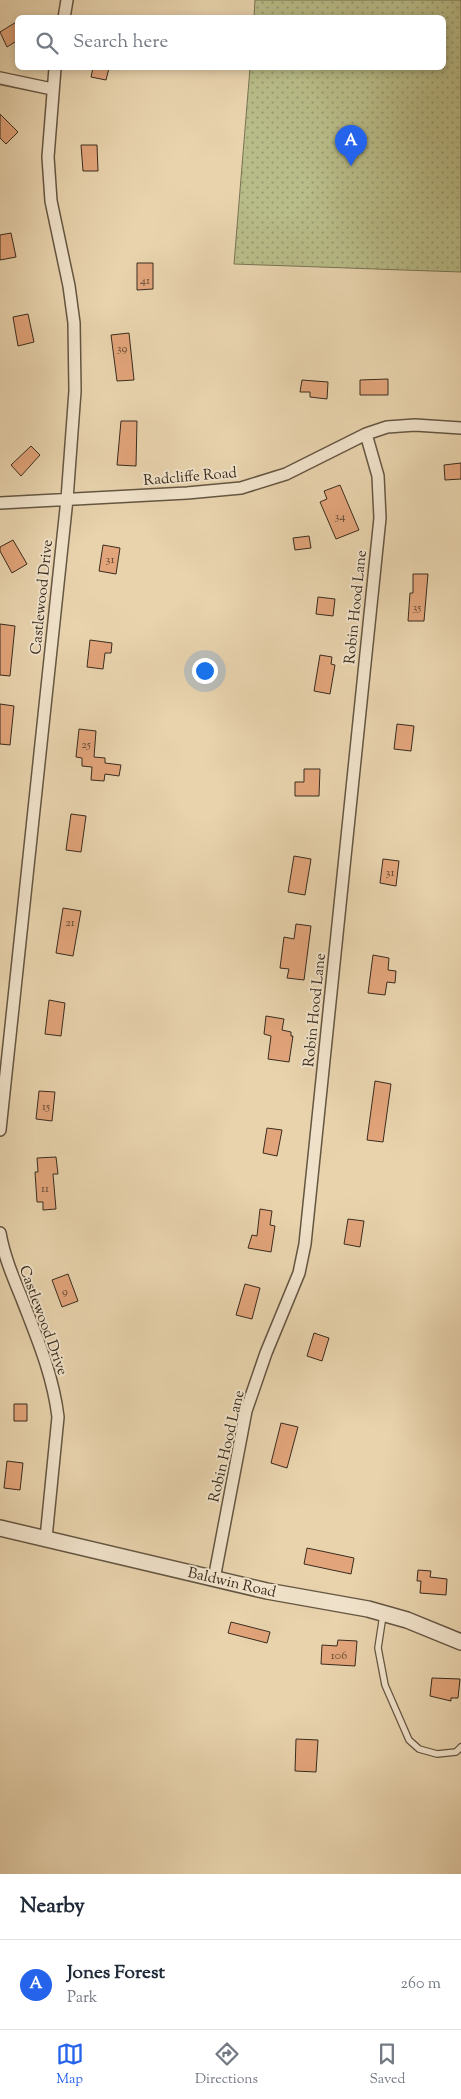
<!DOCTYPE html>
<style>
body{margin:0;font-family:"Sorts Mill Goudy",serif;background:#f6f6f7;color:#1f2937}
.you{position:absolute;left:204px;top:670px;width:18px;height:18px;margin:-12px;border:4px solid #fff;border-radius:50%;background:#1a73e8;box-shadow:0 0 0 8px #1a73e833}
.badge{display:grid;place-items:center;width:32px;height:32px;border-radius:50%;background:#2563eb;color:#fff;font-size:16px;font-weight:700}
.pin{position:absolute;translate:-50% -41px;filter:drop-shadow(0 1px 2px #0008)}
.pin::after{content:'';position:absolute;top:26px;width:18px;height:15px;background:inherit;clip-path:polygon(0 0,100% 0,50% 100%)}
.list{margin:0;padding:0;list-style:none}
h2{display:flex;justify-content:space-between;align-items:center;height:65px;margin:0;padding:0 20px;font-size:21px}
h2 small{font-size:16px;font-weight:400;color:#747a83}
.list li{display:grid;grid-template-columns:32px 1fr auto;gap:15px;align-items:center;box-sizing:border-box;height:90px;padding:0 20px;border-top:1px solid #e0e1e3}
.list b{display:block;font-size:19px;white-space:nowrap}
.list p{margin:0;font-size:16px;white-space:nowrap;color:#747a83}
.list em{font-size:16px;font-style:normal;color:#747a83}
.icon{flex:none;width:28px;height:28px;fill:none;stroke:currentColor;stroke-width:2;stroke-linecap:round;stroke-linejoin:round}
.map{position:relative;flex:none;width:461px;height:1874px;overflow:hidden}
.search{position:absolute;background:#fff;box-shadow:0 2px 8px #0003;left:15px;right:15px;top:15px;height:55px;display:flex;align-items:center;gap:12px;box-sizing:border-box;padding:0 18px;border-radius:8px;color:#747a83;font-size:19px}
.sheet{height:155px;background:#fff}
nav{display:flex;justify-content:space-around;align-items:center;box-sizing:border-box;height:70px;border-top:1px solid #e0e1e3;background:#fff;font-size:14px;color:#747a83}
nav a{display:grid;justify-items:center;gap:2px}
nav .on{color:#2563eb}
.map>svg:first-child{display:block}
.park{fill:url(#park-dots);stroke:#787453}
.building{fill:#e2a47a;stroke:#392c1e}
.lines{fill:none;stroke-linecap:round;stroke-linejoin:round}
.service-casing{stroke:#655642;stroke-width:8}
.minor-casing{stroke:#655642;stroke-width:14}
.tertiary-casing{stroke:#655642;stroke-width:18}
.service{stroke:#f0e2ca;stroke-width:5.5}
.minor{stroke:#f0e2ca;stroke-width:11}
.tertiary{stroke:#f0e2ca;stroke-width:15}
.labels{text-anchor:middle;stroke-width:4;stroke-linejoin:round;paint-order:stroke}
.number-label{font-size:12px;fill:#634a35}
.street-label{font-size:15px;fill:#392c1e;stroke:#f0e2ca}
</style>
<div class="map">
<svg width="461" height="1874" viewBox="0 0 461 1874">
<defs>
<pattern id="park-dots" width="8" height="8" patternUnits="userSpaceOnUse" patternTransform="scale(1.25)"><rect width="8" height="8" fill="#b8bc88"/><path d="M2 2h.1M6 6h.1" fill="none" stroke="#97996f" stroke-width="1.8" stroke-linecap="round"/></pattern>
</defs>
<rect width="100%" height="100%" fill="#e8d3ad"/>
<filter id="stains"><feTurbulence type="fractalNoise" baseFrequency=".004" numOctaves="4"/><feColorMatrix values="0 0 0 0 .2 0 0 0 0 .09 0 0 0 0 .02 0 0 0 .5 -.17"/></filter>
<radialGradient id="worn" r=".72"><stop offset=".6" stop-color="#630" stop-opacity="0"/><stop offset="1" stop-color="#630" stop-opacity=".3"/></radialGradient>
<path class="park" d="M255 0H461V272L234 264 250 68H444V18L254 17Z"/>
<path class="building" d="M18 21V40L7 47 0 32Z
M93 68H109L106 80 91 77Z
M0 114 18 132 6 144 0 138Z
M81 145H97L98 171H83Z
M11 233 16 257 0 260V235Z
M137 263H153V289L137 290Z
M28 314 34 342 18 346 13 317Z
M129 333 134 380 117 381 111 335Z
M388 379V395H360V380Z
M302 380 328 382 327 399 310 397V392H300Z
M121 421H137L136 466 117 465Z
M31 446 40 455 21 476 11 465Z
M461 463V479L445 480 444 465Z
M340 485 359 530 336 539 320 502 327 499 324 491Z
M309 536 311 548 295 550 293 538Z
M13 540 27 564 12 573 0 551V547Z
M103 545 120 548 116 574 99 571Z
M413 574H428L424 621H408L410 593H413Z
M318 597 335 599 333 616 316 614Z
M0 624 15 626 10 676 0 675Z
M90 640 112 643 111 653H105L103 669 87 667Z
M320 655 332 657 331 664 335 665 330 694 314 691Z
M0 704 14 706 10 745 0 744Z
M397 724 414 726 411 751 394 749Z
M79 729 96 731 94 757 105 758V763L121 765 119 776 105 774 104 781 91 780 92 767 82 766V758L76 757Z
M304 769H320L319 796H295V782H304Z
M71 814 86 816 81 852 66 850Z
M294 856 311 859 305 895 288 892Z
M383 859 399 861 396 886 380 883Z
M63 908 81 911 73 956 56 953Z
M296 924 311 926 304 980 287 978 289 969 280 968 284 937 294 939Z
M373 955 389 958 388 970 396 971 395 983 387 982 385 995 368 993Z
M49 1000 65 1003 61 1036 45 1034Z
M266 1016 284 1019 282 1030 291 1032V1036H293L289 1062 268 1059 271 1036 264 1034Z
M375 1081 391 1084 383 1142 367 1140Z
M39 1091 55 1092 52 1121 36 1119Z
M267 1128 282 1130 277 1156 263 1153Z
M56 1157 58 1174H53L56 1209 43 1210V1202H37L35 1172H38L37 1158Z
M260 1209 272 1211 270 1225 275 1226 271 1252 248 1248 252 1235 257 1236Z
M348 1219 364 1221 360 1247 344 1244Z
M68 1274 78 1301 62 1307 52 1280Z
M245 1284 260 1288 252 1319 236 1315Z
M314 1333 329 1338 322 1361 307 1356Z
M14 1404H27V1421H14Z
M281 1423 298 1427 287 1468 271 1463Z
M7 1461 23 1463 20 1490 4 1488Z
M307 1548 354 1558 351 1574 304 1564Z
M418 1570 431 1571 430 1577 447 1579 446 1595 420 1593 421 1581H417Z
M231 1622 270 1632 267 1643 228 1633Z
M338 1640 357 1641 355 1666 321 1664 322 1645 337 1646Z
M432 1678 460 1679 458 1698H451V1701L430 1696Z
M296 1739 318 1740 316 1772 295 1771Z"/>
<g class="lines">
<defs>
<path id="service" d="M383 1615 378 1648 385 1685 409 1740 419 1749 437 1754 456 1752 461 1747"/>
<path id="minor" d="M64 18 67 0
M0 78 52 89
M0 503 187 493 241 488 286 474 366 434 387 427 415 425 461 428
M0 1130 67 499 75 391 74 323 69 286 51 201 48 157 55 68
M0 1233C4 1256 13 1277 22 1299 37 1338 53 1375 58 1417L46 1538
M214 1579 246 1411 266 1353 299 1273 305 1244 380 518 378 476 366 434"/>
<path id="tertiary" d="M0 1528 267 1591 368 1609 407 1620 461 1642"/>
</defs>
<use href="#service" class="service-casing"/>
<use href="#minor" class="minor-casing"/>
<use href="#tertiary" class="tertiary-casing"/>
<use href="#service" class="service"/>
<use href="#minor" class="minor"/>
<use href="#tertiary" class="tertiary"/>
</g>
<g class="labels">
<g class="number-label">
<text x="145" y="284">41</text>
<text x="122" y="352">39</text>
<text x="340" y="520">34</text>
<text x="110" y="563">31</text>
<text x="417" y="611">35</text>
<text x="86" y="748">25</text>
<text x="390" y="876">31</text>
<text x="70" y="926">21</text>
<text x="46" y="1110">15</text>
<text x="45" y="1192">11</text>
<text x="65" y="1295">9</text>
<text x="339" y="1659">106</text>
</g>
<g class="street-label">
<text transform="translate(190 476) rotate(-5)" y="5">Radcliffe Road</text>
<text transform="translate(41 597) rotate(-84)" y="5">Castlewood Drive</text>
<text transform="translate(355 607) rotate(-84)" y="5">Robin Hood Lane</text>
<text transform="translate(314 1010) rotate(-84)" y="5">Robin Hood Lane</text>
<text transform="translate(44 1320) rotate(70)" y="5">Castlewood Drive</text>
<text transform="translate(226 1446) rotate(-77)" y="5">Robin Hood Lane</text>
<text transform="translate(232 1582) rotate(13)" y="5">Baldwin Road</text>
</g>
</g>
<rect width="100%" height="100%" filter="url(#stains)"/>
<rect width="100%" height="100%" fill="url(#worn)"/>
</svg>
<div class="you"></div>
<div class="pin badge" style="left:351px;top:166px">A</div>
<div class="search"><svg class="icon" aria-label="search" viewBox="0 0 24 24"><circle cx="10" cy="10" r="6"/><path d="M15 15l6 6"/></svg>Search here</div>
</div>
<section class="sheet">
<h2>Nearby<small></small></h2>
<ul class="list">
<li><span class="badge">A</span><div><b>Jones Forest</b><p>Park</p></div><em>260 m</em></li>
</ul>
</section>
<nav>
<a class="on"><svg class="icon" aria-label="map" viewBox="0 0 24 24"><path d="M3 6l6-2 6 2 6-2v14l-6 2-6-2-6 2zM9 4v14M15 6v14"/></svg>Map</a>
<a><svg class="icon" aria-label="directions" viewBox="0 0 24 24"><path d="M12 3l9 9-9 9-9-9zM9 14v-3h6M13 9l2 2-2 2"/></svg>Directions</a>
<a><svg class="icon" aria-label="saved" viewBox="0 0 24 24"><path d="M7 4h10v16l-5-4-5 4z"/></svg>Saved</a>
</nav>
